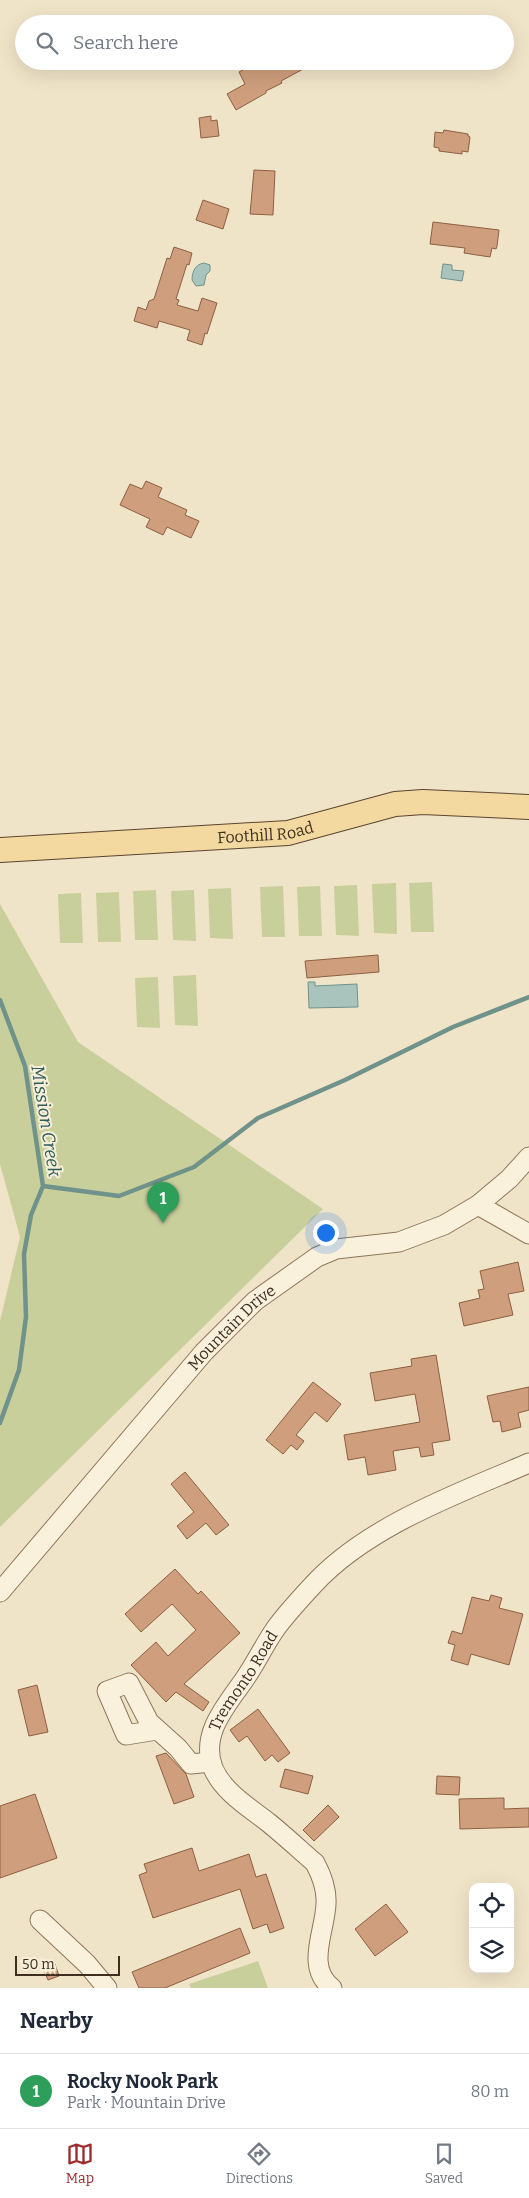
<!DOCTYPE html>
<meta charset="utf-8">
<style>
body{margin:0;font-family:Bitter,serif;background:#f6f6f7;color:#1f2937}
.controls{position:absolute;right:15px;bottom:15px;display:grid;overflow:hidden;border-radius:10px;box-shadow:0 5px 20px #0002}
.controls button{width:45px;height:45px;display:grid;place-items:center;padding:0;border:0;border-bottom:1px solid #e0e1e3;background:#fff;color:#1f2937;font:25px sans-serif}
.scale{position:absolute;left:15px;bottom:12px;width:105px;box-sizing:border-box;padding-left:5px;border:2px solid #3d2e20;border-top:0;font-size:14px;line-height:18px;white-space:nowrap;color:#3d2e20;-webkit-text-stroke:4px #f7eed8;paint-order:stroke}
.you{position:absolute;left:325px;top:1232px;width:18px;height:18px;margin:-12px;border:4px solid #fff;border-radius:50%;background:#1a73e8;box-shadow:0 0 0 8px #1a73e833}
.badge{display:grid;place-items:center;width:32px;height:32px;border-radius:50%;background:#9e2a2b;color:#fff;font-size:16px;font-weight:700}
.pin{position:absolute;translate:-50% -41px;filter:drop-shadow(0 1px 2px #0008)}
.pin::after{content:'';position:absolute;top:26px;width:18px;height:15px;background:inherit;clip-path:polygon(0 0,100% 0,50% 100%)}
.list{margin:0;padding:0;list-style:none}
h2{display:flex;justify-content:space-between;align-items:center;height:65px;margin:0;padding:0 20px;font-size:21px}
h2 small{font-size:16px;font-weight:400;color:#747a83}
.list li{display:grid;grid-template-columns:32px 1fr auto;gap:15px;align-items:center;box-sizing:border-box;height:75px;padding:0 20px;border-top:1px solid #e0e1e3}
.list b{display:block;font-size:19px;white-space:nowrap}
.list p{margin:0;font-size:16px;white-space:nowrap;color:#747a83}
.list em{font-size:16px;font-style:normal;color:#747a83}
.icon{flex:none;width:28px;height:28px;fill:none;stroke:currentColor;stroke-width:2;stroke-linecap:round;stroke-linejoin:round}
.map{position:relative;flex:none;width:529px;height:1988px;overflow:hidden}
.search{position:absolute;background:#fff;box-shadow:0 5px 20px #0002;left:15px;right:15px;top:15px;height:55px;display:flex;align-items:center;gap:12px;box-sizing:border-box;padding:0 18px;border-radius:28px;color:#747a83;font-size:19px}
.sheet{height:140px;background:#fff}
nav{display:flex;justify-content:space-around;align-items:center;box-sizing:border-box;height:70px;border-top:1px solid #e0e1e3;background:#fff;font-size:14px;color:#747a83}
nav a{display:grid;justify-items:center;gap:2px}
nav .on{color:#9e2a2b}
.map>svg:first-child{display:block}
.green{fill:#c9cf9b}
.water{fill:#a9c4bc;stroke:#6f938a}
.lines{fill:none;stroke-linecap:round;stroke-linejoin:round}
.stream{stroke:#6f938a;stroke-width:4.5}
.building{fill:#cf9f7d;stroke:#8d5f41}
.minor-casing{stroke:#8d765c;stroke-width:21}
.major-casing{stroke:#5b4430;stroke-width:26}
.minor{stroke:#faf1dc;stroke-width:19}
.major{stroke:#f3d9a0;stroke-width:24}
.labels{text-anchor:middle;stroke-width:4;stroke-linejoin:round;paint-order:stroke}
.street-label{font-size:16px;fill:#3d2e20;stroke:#f7eed8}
.water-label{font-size:18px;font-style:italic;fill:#2f5d5a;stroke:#f7eed8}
</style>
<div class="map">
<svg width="529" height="1988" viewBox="0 0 529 1988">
<rect width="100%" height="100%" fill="#f0e4c8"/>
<path class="green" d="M432 882 434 932H411L409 883Z
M396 883 397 934 374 933 372 884Z
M357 885 359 936 336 935 334 886Z
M283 886 285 937H262L260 887Z
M320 886 322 936H299L297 887Z
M231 888 233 939 210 938 208 889Z
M156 890 158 940H135L133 891Z
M194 890 196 941 173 940 171 891Z
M119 892 121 942H98L96 893Z
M81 893 83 943H60L58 894Z
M0 904 78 1042 323 1209 0 1527V1321L20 1237 0 1164Z
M196 975 198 1026 175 1025 173 976Z
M158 977 160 1028 137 1027 135 978Z
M258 1961 268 1988H191L189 1984Z"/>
<path class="water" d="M204 263 210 265V271L206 275 204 285 196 286 192 280C192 271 196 264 204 263Z
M443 264 452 265V270L464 271 462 281 441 278Z
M308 982H315V986L357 984 358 1007 309 1008Z"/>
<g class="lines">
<path class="stream" d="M0 1000 25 1066 43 1186 31 1215 24 1254 26 1317 19 1370 0 1423
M43 1186 119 1196 194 1167 258 1118 345 1080 453 1027 529 997"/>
</g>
<path class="building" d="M266 61H318L281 81 282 83 266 91V93L236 110 227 94 245 84 239 72 252 65 253 68Z
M211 116V121L217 120 219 136 201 138 199 118Z
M444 130 468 134V136L470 137 468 152 462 151V154L439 151V148L434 147 435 132 443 133Z
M254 170 275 171 273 215 250 214Z
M203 200 229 209 223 229 196 220Z
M433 222 499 230 497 246 496 249 492 248 490 257 464 253 465 248 430 244Z
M174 247 192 253 189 265 187 264 176 299 179 300 177 305 198 311 202 298 217 303 207 334 205 333 202 345 187 340 190 330 159 321 157 328 134 321 138 307 146 310 149 301 154 299 167 258 170 259Z
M146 481 162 488 158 497 187 510 185 515 199 521 191 538 167 527 163 535 146 527 150 519 120 505 130 484 142 489Z
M378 955 379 972 307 978 305 961Z
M518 1262 524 1291 508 1294 513 1315 464 1326 459 1303 480 1298 478 1290 484 1289 480 1271Z
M436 1355 450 1440 432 1443 434 1455 421 1457 419 1447 393 1451 396 1470 368 1475 365 1457 348 1460 344 1435 420 1422 415 1394 375 1401 370 1373 412 1366 411 1359Z
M313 1382 341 1404 327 1422 315 1412 296 1435 304 1441 297 1450 291 1445 283 1454 266 1440Z
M529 1387V1410L518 1413 521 1427 502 1432 500 1421 493 1422 487 1396Z
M185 1472 229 1525 216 1535 206 1523 187 1539 177 1526 194 1512 171 1484Z
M175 1569 198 1594 201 1591 240 1633 184 1684 209 1702 203 1711 176 1692 166 1702 131 1665 156 1642 168 1656 196 1630 172 1604 141 1632 125 1614Z
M491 1595 502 1598 499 1608 523 1614 509 1665 471 1654 468 1665 451 1660 455 1645 448 1643 452 1631 462 1634 472 1597 489 1601Z
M37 1685 48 1732 29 1736 18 1690Z
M258 1709 290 1753 278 1762 272 1755 265 1761 247 1736 239 1742 230 1730Z
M166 1753 186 1774 194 1797 174 1804 156 1756Z
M285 1769 313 1776 308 1794 280 1787Z
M437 1776 460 1777 459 1795 436 1794Z
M35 1794 57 1858 0 1878V1806Z
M504 1798V1809L529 1808V1827L460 1829 459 1799Z
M328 1805 339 1817 314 1841 303 1830Z
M192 1848 199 1871 249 1854 256 1877 266 1874 284 1928 270 1933 267 1924 253 1929 240 1889 153 1918 139 1875 147 1872 144 1864Z
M386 1904 408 1932 375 1956 355 1929Z
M240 1928 250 1953 165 1988H139L132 1972Z
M55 1964 59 1976 48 1980 43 1968Z"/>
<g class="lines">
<defs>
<g id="minor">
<path d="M478 1205 529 1234"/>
<path id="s1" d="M0 1592 204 1352 255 1301 317 1257 336 1249 399 1242 444 1225 478 1205 509 1179 529 1157"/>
<path d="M157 1730 126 1735 107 1691 129 1683 149 1722 178 1748 191 1764 211 1762"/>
<path d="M40 1920 87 1964 107 1988"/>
<path id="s2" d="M332 1988C305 1967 325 1932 326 1904 327 1889 322 1876 315 1863 300 1850 285 1836 269 1823 250 1808 223 1792 213 1768 200 1734 226 1706 244 1680 256 1663 264 1645 276 1628 287 1613 300 1599 313 1585 367 1526 457 1494 529 1463"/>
</g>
<g id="major">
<path id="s3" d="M0 850 288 833 395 804 423 802 529 807"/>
</g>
</defs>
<use href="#minor" class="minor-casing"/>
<use href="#major" class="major-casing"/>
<use href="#minor" class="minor"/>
<use href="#major" class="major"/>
</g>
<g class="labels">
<g class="street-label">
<text dy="6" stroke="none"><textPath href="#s3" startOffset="266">Foothill Road</textPath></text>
<text dy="6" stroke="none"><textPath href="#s1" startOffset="352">Mountain Drive</textPath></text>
<text dy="6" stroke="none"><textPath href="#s2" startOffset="369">Tremonto Road</textPath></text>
</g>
<g class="water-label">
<text transform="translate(46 1121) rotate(81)" y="6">Mission Creek</text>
</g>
</g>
</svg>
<div class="controls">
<button><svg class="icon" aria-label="locate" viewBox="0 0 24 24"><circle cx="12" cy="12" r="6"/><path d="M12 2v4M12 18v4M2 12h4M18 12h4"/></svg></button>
<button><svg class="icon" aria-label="layers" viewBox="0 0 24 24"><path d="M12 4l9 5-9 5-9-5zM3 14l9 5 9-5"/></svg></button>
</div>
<div class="scale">50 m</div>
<div class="you"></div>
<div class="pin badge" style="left:163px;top:1223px;background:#2e9e5b">1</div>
<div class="search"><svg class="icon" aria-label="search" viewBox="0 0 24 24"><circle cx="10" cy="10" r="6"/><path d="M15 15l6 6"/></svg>Search here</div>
</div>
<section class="sheet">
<h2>Nearby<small></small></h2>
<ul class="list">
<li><span class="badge" style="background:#2e9e5b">1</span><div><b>Rocky Nook Park</b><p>Park · Mountain Drive</p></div><em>80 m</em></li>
</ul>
</section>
<nav>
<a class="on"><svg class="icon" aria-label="map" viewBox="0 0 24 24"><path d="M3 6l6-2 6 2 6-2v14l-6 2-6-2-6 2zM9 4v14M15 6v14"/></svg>Map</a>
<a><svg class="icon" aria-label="directions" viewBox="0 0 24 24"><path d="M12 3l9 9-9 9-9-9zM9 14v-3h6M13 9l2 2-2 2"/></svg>Directions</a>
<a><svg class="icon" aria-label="saved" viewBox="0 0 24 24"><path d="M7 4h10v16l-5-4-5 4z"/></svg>Saved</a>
</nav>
